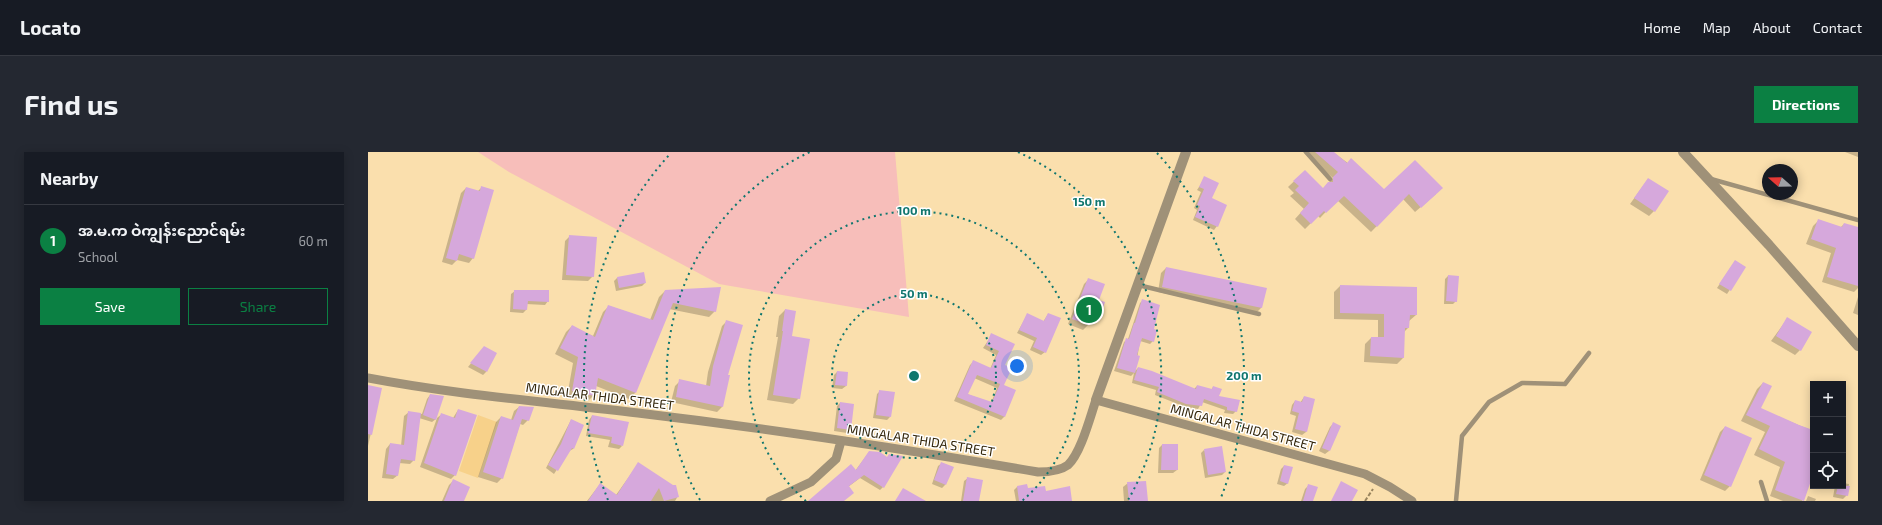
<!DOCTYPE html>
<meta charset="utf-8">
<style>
body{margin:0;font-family:"Exo 2","Noto Sans Myanmar",sans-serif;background:#242831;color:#f1f3f6}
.controls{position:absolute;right:12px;bottom:12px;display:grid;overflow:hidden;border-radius:0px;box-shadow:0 2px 10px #0003}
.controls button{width:36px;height:36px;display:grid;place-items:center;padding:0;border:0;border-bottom:1px solid #363941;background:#171b24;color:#f1f3f6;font:20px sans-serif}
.compass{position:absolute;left:1394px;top:12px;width:36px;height:36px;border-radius:50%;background:#171b24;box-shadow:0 2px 10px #0003;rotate:290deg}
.you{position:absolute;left:649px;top:214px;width:14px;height:14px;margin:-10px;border:3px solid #fff;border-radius:50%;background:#1a73e8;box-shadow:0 0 0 6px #1a73e833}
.badge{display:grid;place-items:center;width:26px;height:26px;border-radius:50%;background:#0b8043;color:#fff;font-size:13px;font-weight:700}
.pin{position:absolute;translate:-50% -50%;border:2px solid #fff;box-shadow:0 1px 4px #0006}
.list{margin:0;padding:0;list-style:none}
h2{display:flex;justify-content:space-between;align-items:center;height:52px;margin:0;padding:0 16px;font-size:17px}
h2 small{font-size:13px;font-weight:400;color:#9ea1a6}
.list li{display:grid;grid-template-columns:26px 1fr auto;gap:12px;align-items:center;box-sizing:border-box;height:72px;padding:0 16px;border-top:1px solid #363941}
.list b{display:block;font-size:15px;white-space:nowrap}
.list p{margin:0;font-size:13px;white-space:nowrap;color:#9ea1a6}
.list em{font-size:13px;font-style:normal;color:#9ea1a6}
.actions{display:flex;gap:8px;padding:12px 16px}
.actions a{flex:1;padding:9px 0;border:1px solid #0b8043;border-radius:0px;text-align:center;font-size:14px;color:#0b8043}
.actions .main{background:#0b8043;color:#fff}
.icon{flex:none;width:22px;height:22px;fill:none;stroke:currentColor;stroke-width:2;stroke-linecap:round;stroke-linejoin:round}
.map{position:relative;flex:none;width:1490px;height:349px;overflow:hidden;border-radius:0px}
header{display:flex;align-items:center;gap:24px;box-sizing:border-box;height:56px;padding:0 20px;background:#171b24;border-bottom:1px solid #363941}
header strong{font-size:19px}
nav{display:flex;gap:22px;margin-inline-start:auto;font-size:14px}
.intro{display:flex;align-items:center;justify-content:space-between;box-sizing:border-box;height:96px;padding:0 24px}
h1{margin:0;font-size:28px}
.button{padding:10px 18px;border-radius:0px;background:#0b8043;color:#fff;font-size:14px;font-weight:700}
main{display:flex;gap:24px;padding:0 24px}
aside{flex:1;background:#171b24;border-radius:0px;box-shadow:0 2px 10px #0003}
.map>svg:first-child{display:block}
.built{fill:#f7d18a}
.green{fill:#f7beba}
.shadow{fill:#0003;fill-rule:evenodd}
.building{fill:#d6a8dc;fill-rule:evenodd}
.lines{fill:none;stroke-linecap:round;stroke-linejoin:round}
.path{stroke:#98845e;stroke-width:2;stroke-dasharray:4 2;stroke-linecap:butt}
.service{stroke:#9f9178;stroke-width:4.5}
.minor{stroke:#9f9178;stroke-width:9}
.tertiary{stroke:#9f9178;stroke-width:10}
.ring{fill:none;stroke:#0f766e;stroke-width:2;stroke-dasharray:2 4}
.labels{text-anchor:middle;stroke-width:3;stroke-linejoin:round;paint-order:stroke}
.street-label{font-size:13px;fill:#34270c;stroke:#fff}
.centre{fill:#0f766e;stroke:#fff;stroke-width:2}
.ring-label{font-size:12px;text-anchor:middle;font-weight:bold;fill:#0f766e;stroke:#fff;stroke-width:3;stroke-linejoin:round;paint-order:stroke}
</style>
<header>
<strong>Locato</strong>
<nav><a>Home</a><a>Map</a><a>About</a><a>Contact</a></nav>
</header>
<div class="intro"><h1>Find us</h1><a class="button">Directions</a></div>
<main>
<aside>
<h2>Nearby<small></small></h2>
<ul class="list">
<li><span class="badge">1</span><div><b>အ.မ.က ဝဲကျွန်းညောင်ရမ်း</b><p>School</p></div><em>60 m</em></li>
</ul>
<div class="actions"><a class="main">Save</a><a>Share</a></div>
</aside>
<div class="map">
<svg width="1490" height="349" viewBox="0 0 1490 349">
<rect width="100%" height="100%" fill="#fadfad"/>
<path class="built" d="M110 263 129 270 110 326 91 319Z"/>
<path class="green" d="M110 0H527L541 165 351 132 141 20Z"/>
<path class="shadow" d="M935 0H965L1016 38 1068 42 1047 60 1035 47 1003 80 969 48 952 66 950 64 937 77 927 67 936 57 922 44 926 41 920 35 937 19 955 37 965 26Z
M1477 0H1490V5Z
M837 26 849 74 846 78 825 68 829 58 826 56 833 40 829 38Z
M1280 27 1286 59 1281 64 1262 52Z
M98 36 109 40 113 36 105 106 101 111 89 108 84 113 74 110 93 41Z
M1451 68 1472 76 1476 72 1490 76V136L1486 140 1454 130 1463 101 1438 92 1445 74Z
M202 84 225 124 220 129 194 128 197 89Z
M1367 109 1377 115 1359 142 1349 136Z
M798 116 898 137 893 156 888 161 790 140 793 121Z
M1080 124 1088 149 1085 152H1076L1077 127Z
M249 126 277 131 274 134 248 139 246 129Z
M721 127 733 158 728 163 724 162 720 173 715 178 700 172 716 132Z
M972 134 1048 163 1041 169 1040 176 1036 180 1035 206 1029 212 996 210 997 192 1003 186H1010V168L966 167V140Z
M147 139 180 149 177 153 158 152V158L155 161 142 160 143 142Z
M297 139 347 159 341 165 301 157 267 241 261 247 228 234 226 243 220 249 199 245 205 211 187 202 198 180 204 174 225 184 235 160 241 154 282 168 291 145Z
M1490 145V163L1485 161Z
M775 148 785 178V189L782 192 772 189 767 219 770 216 826 237 829 234 843 238 845 235 850 245 868 259 865 262 856 261 857 258 834 250 830 257 815 254 787 243 788 238 764 231 766 221 763 224 746 219 756 190 760 187 772 151Z
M417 158 423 185 431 246 425 252 399 248 410 185H408L411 164Z
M680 162 677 200 673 203 662 198 666 189 649 181 659 163 675 170Z
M1419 167 1432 198 1427 203 1403 189Z
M359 169V224L354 255 349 260 303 250 307 234 312 229 338 234 340 220 354 174Z
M624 183 645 193 635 213 637 264 633 268 586 249 602 213 605 210 622 217 628 203 615 196ZM606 226 629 236 623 251 599 242Z
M113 199 118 220 115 223 100 215Z
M469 220 479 221 478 234 474 237 464 236 466 223Z
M1395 231 1392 257 1445 279V320L1434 349H1415L1402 344 1412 315 1386 303 1397 280 1373 269 1389 237Z
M0 234 13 237 0 294Z
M512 239 522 265 519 268 505 266 509 242Z
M62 243 68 267 64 270 51 266 46 308 42 312 31 311 30 323 25 327 14 326 18 297 22 292 33 294 36 264 41 260 54 262 59 247Z
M936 245 938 280 934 283 924 280 928 264 922 262 924 253 927 249 932 251Z
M472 251 482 278 479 281 466 279 469 254Z
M151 255 160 268 155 273 152 272 134 326 129 331 110 325 128 270 133 265 143 268 146 259Z
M90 258 87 323 83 327 52 315 69 266 74 262 85 266Z
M224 264 254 294 251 297 240 295 242 288 218 284 221 268Z
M203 268 215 273 205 297 201 299 186 322 178 316Z
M965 272 971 274 961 299 957 302 951 299 962 275Z
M1357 275 1362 334 1357 339 1332 328 1352 280Z
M794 293H809V318L805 321H790L791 296Z
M836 298 857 320 854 323 837 326 833 301Z
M501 300 515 335 512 338 492 326 480 335 475 349H441L487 319Z
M574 311 584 315 577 333 574 336 564 332 570 314Z
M270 312 310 344 307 349H219L232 332 248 343Z
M916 314 920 331 916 334 909 332 913 317Z
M600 326 610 349H593L596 329Z
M86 328 95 349H74L81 333Z
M760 331 778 349H756L755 335Z
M1475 331 1481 332 1479 343 1475 347 1465 345 1467 334H1475Z
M941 333 944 349H933L937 337Z
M650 334 677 340 703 349H648L646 338Z
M1440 344 1448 347 1447 349H1438Z"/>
<path class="building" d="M947 0H966L979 11 983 6 1016 37 1047 8 1075 36 1053 56 1041 42 1009 75 976 44 958 61 956 59 943 72 932 61 941 51 927 38 931 34 925 29 937 18 955 36 960 30H965V25L970 20Z
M836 24 851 31 844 46 859 53 850 75 827 65 832 54 829 53 836 37 831 35Z
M1280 26 1301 39 1287 60 1266 46Z
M113 34 126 38 106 107 91 102 89 109 78 106 98 35 112 39Z
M1450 67 1474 75 1476 71 1490 75V134L1459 125 1468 96 1443 87Z
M201 83 229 85 226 125 198 123Z
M1367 108 1378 115 1363 139 1351 132Z
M798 115 899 136 894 156 794 135Z
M276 120 278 131 251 136 249 125Z
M1080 123 1091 124 1089 150 1078 149Z
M720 126 737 132 731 148 737 150 734 159 727 156 721 173 704 167Z
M972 133 1049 135V163H1042L1041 176H1037L1036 206 1002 204 1003 185H1016V162L972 161Z
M353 135 348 160 305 151 268 241 230 226 227 244 204 239 210 205 192 196 204 173 227 185 240 153 285 168 297 138Z
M146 138H181V150L160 149 159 158 145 157Z
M774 147 792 153 786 177 789 178 786 190 774 186 769 203 772 204 767 221 749 216 758 186 761 187 766 171H767Z
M417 157 428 159 424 184 442 187 432 247 405 243 415 179H414Z
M659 161 676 169 680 161 693 166 678 201 665 195 669 186 651 178Z
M1419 165 1444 180 1433 199 1408 184Z
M358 168 375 173 360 223H362L355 255 308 245 311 227 342 234 345 214Z
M623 181 647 192 637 213 644 216 636 233 648 238 637 265 589 245 605 208 623 216 631 199 618 193ZM609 223 632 232 624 250 600 242Z
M116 194 129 201 119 220 102 211Z
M770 215 784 219 828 237 829 233 844 237 845 234 854 237 851 244 872 248 869 260 859 258V255L836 247 834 254 818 252 789 240 791 235 766 228Z
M469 219 480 220 479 234 467 233Z
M1395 230 1404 234 1393 256 1431 273 1445 278V323L1436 349 1407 338 1417 310 1391 297 1402 274 1378 263Z
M0 233 14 236 4 283 0 282Z
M511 238 527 240 523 265 508 263Z
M62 242 76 244 68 268 55 263Z
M936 244 947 247 939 280 927 277 931 261 924 259 927 248 934 250Z
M472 250 486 252 483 278 469 276Z
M151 254 166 255 161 269 154 267 135 327 115 320 133 264 145 268Z
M90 257 109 263 88 324 56 311 73 261 87 266Z
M40 259 53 261 47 309 33 307 30 324 18 322 22 291 36 293Z
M224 263 261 270 255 294 243 291 244 285 220 281Z
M203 267 216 273 206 297 204 296 190 319 180 313 193 292Z
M965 270 973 274 962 299 954 296Z
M1357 274 1384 286 1363 335 1336 323Z
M794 292H810V318H793Z
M854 294 858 320 840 323 836 297Z
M501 299 512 300 519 305 521 302 535 304 516 336 496 323 481 334 486 341 476 349H440L483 312 488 318Z
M270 310 305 333H308L311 345 296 349 291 336 283 349H220L232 331 249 343Z
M573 310 586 315 578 333 566 328Z
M916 313 925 315 920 332 912 329Z
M599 325 615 328 611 349H595Z
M85 327 102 335 96 349H76Z
M778 329 780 349H761L759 330Z
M973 329 990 338 984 349H963Z
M659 332 660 336 677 334 678 339 702 334 704 349H651L649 334Z
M940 332 950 335 945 349H935Z
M1470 334H1482L1480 344 1468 342Z
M535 336 558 349H527Z"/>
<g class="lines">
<path class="path" d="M997 349 1005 337"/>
<path class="service" d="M938 0 962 27
M1343 27 1490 68
M770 133 891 162
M1393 330 1399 349
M1088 349 1094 284 1121 250 1154 231 1197 232 1221 201"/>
<path class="minor" d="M0 226C89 243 180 250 270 261 404 277 537 297 670 320 679 320 692 319 700 313 713 301 722 265 728 248L997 322 1022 335 1044 349
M402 349 443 330 468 307 473 289"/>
<path class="tertiary" d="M1315 0 1401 93 1490 194
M728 248 818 0"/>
</g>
<g class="ring">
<circle cx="546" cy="224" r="82"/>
<path d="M438 349A165 165 0 1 1 654 349"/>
<path d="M332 348A247 247 0 0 1 442 0M650 0A247 247 0 0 1 760 348"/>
<path d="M240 348A330 330 0 0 1 303 1M789 1A330 330 0 0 1 852 348"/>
</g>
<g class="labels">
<g class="street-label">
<text transform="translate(232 244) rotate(7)" y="5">MINGALAR THIDA STREET</text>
<text transform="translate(875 275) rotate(15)" y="5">MINGALAR THIDA STREET</text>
<text transform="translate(553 288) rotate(9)" y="5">MINGALAR THIDA STREET</text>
</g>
</g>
<circle cx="546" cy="224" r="6" class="centre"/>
<g class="ring-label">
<text x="721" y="54">150 m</text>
<text x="546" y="63">100 m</text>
<text x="546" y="146">50 m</text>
<text x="876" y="228">200 m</text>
</g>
</svg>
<div class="controls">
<button>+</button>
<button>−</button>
<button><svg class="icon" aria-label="locate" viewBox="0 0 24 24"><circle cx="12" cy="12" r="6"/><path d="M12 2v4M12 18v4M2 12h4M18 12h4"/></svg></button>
</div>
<svg class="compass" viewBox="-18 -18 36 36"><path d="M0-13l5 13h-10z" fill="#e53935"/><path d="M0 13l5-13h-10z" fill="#9ea1a6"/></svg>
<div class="you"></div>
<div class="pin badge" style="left:721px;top:158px">1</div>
</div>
</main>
